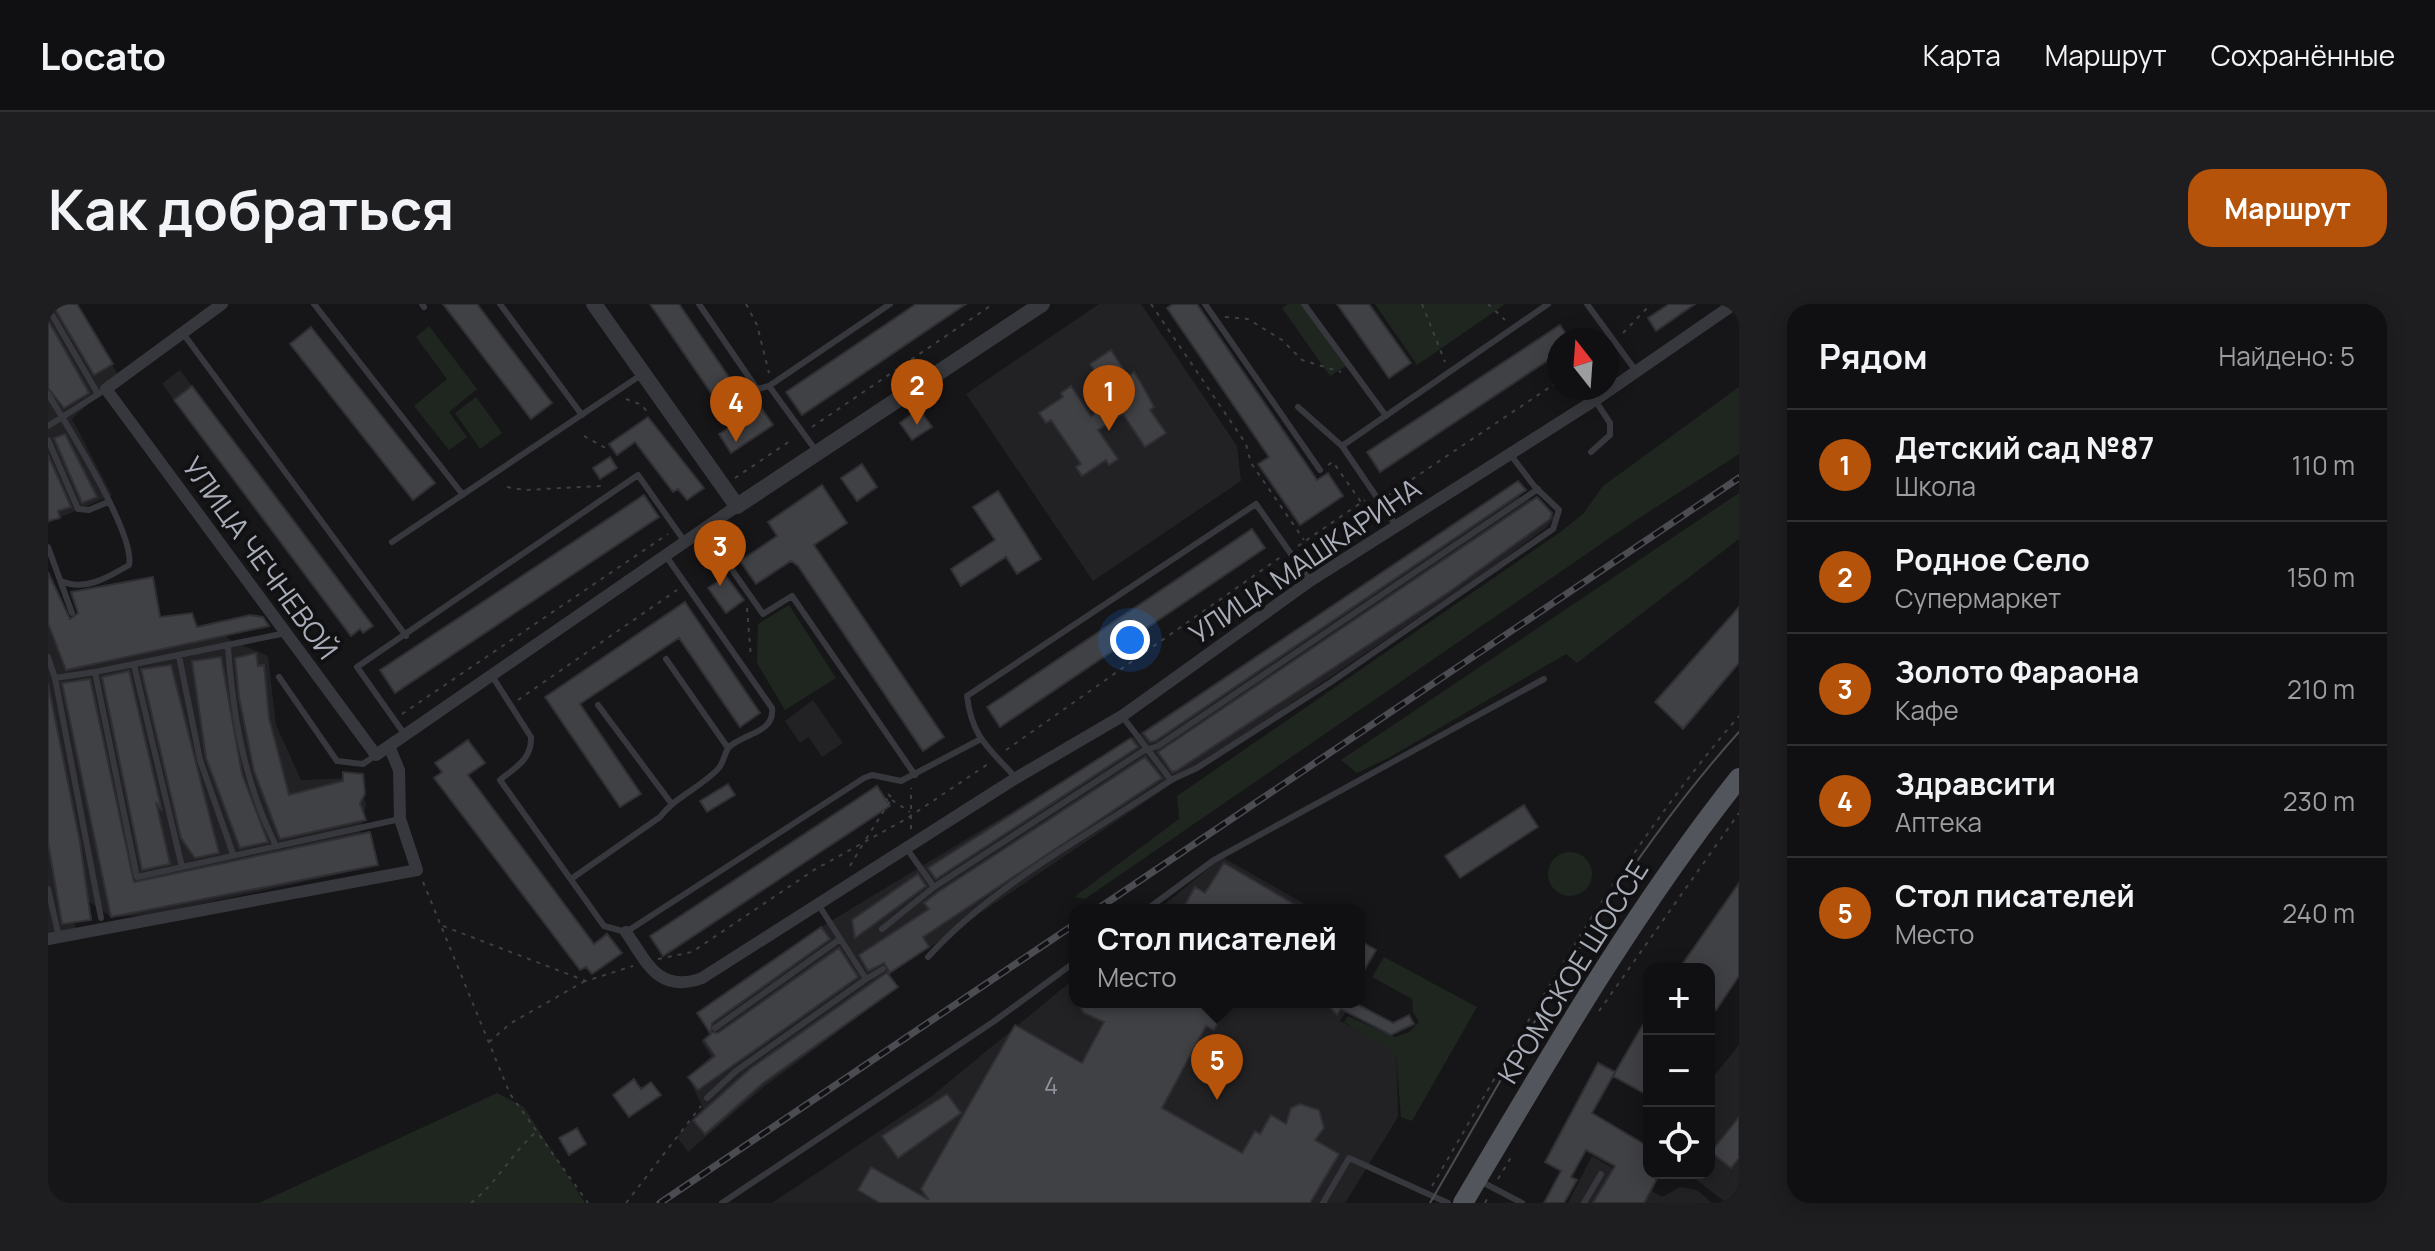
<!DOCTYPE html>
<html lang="ru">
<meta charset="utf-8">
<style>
body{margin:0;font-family:Manrope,sans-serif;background:#1e1e20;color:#f1f3f6}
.controls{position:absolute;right:24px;bottom:24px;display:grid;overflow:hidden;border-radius:16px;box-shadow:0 4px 20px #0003}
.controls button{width:72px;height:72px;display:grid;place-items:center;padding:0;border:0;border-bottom:2px solid #303032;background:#101012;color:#f1f3f6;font:40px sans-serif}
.compass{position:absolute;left:1499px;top:24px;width:72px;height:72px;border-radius:50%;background:#101012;box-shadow:0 4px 20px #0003;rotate:343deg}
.you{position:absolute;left:1082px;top:336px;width:28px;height:28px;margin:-20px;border:6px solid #fff;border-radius:50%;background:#1a73e8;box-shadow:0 0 0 12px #1a73e833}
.badge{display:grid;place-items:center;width:52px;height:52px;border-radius:50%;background:#b45309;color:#fff;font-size:26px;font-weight:700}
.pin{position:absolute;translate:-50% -66px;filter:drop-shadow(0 2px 4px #0008)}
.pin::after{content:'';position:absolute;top:42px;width:28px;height:24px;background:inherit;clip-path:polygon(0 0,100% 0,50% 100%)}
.popup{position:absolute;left:1021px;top:600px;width:296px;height:104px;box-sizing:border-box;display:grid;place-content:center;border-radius:16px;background:#101012;filter:drop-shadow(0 2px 6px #0005);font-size:26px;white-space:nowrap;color:#9c9d9f}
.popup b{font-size:30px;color:#f1f3f6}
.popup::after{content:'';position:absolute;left:50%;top:100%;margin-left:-16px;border:16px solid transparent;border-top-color:#101012}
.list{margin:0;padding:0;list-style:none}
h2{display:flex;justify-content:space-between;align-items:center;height:104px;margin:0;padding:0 32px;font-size:34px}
h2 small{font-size:26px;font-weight:400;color:#9c9d9f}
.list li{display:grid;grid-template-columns:52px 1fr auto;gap:24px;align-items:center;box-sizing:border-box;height:112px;padding:0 32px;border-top:2px solid #303032}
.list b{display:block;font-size:30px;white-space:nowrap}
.list p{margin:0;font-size:26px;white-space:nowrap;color:#9c9d9f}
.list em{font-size:26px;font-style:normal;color:#9c9d9f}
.icon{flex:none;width:44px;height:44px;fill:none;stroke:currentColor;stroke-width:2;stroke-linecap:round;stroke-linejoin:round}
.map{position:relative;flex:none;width:1691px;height:899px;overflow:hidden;border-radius:24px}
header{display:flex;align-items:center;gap:48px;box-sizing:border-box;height:112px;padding:0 40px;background:#101012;border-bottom:2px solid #303032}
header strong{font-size:38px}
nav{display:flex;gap:44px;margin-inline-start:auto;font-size:28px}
.intro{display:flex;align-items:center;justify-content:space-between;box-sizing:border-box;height:192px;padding:0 48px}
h1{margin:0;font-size:56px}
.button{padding:20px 36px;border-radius:24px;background:#b45309;color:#fff;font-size:28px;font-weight:700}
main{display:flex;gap:48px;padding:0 48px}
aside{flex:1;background:#101012;border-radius:24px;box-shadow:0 4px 20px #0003}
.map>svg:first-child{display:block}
.built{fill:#222225}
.green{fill:#1e261f}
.building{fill:#404145;stroke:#303034;stroke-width:2}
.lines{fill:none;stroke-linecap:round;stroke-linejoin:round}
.path{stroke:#3d3f44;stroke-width:2;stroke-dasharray:4 6;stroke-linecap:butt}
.service{stroke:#37383d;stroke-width:6}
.minor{stroke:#37383d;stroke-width:12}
.tertiary{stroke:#37383d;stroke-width:16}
.primary{stroke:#53555c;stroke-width:20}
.tram{stroke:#4a4c52;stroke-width:2}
.rail-casing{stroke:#4a4c52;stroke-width:7}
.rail{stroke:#111113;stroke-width:4;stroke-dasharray:12;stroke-linecap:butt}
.labels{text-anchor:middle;stroke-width:8;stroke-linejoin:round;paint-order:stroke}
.number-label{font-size:24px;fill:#8e929b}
.street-label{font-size:28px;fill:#a8adb8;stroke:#111113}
</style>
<header>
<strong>Locato</strong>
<nav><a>Карта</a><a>Маршрут</a><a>Сохранённые</a></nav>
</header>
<div class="intro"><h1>Как добраться</h1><a class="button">Маршрут</a></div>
<main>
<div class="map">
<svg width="1691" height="899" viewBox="0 0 1691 899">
<rect width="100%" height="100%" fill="#161618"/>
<path class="built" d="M0 0H26L71 72 24 115 64 191 0 219Z
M1051 0H1093L1189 142 1193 177 1045 277 918 90Z
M132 66 144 82 126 96 114 80Z
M1465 183 1473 195 1491 196 1499 203 1506 213 1500 222 1441 266 842 670 850 683 716 783 640 848 629 833 655 804 640 773 663 752 653 737 661 730 649 709 773 623 1074 441Z
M0 303 24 347 175 320 180 335 220 352 228 421 253 476 302 474 311 481 318 500 312 527 320 564 101 611 63 613 36 594 23 597 28 626 0 630Z
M765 396 795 439 774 453 761 433 752 439 737 417Z
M1174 553 1267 606H1110Z
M1027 674V698H1304L1292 717 1348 745 1350 813 1297 899H724L884 792Z
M1691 741V899H1678L1650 877 1645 869H1661V778Z
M1544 852 1614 893 1632 883 1649 886 1664 899H1520Z"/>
<path class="green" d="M1240 0H1254L1298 62 1282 72 1234 4Z
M1327 0H1455L1456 1 1369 61Z
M381 22 429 85 401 108 419 133 401 146 366 102 399 75 368 33Z
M1691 83V150L1585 218 1037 595 1026 593 1131 515 1129 492 1511 229 1535 210 1555 182Z
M428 93 454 129 432 145 407 109Z
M1691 189V235L1529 359 1518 350 1342 453 1309 469 1293 456Z
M741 301 788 374 737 406 709 359 710 320Z
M1500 570a22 22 0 1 1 44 0a22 22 0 1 1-44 0Z
M1336 653 1429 703 1364 817 1353 813 1348 750 1296 718 1300 712 1347 733 1361 728 1371 718 1365 708 1364 695 1324 673Z
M449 789 476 803 537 899H211Z"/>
<path class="building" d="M4 0H29L65 60 46 71Z
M395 0H429L504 99 483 115Z
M602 0H631L704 107 712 102 725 121 683 149 671 130 685 121Z
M868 0H918L754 111 738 88Z
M1125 0H1149L1269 176 1280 169 1295 192 1252 221 1210 160 1221 153 1119 4Z
M1289 0H1321L1363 59 1341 74Z
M1621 0H1647L1608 27 1600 14Z
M0 16 41 89 16 104 0 84Z
M1512 21 1522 36H1511V49L1332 168 1319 148Z
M263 23 387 179 365 196 242 40Z
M1063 46 1080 72 1086 68 1093 79 1106 103 1102 106 1118 129 1097 143 1075 110 1050 126 1070 155 1061 161 1058 156 1034 172 1028 163 1033 160 1003 116 998 119 991 109 1015 93 1013 89 1023 82 1043 112 1066 96 1042 60Z
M144 82 325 322 315 329 312 325 303 332 126 96Z
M871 105 884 123 864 136 852 119Z
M600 113 656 184 639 196 630 185 625 188 587 138 569 151 561 140Z
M17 130 49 193 34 199 6 134Z
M0 151 23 203 10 207 12 214 0 217Z
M562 153 569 164 552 175 545 164Z
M814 160 829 183 809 197 793 174Z
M1470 177 1478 186 1107 437 1102 438 1095 429Z
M774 181 799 219 766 241 896 433 875 447 750 262 743 257 708 280 692 257 729 232 720 218Z
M950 187 993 255 969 270 958 253 913 282 903 265 947 236 925 203Z
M596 191 611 213 347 389 332 366Z
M1489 193 1504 209 1502 215 1401 288 1128 467 1124 468 1110 448Z
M1204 225 1217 244 952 423 939 403Z
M0 268 22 315 30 309 23 288 105 273 112 313 144 309 149 323 202 311 215 313 221 322 18 366 0 319Z
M678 272 696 296 678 309 660 284Z
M637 298 712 409 692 423 631 334 532 400 593 490 572 503 497 393Z
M1691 303V359L1635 425 1607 398Z
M208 349 210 362 216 361 221 414 241 491 295 477V468L315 470 317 490 312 499 318 516 232 535 206 467 191 393 187 354Z
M173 353 194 470 220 538 192 544 158 454 144 357Z
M123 361 171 549 147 554 133 534 93 365Z
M81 367 114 507 108 498 122 560 94 566 54 373Z
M42 375 86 578 322 528 330 561 63 613 14 379Z
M0 380 32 538 43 616 14 620 0 538Z
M1083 434 1090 443 888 575 880 564Z
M420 436 437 459 420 471 546 640 559 630 574 649 544 670 538 663 532 666 386 474 394 468 387 459Z
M1097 453 1114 474 875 633 881 643 840 670 850 683 715 779 657 830 645 816 703 764 841 667 836 659 820 667 811 651 881 605 876 599 890 588Z
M680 480 687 491 659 508 652 497Z
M829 482 842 502 615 652 602 632Z
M1476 501 1490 523 1412 574 1397 552Z
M1176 559 1205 576 1256 606H1134L1147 583 1157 589Z
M870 570 878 582 807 634 804 616Z
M1691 579V672L1668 706 1661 701V665H1631Z
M773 623 782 635 664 719 663 728 670 729 791 644 810 673 650 786 640 773 667 752 656 736 663 730 649 709Z
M1311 636 1328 646 1311 675Z
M1037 698H1161L1177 707 1166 726 1158 722 1114 804 1194 849 1207 827 1212 830 1223 811 1238 820 1243 804 1252 800 1271 806 1276 824 1267 836 1291 850 1262 899H832L810 886 823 863 881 896 873 885 967 721 1034 759 1056 718 1036 709 1031 702Z
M1277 698H1305L1345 719 1361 711 1366 720 1343 731 1293 705 1289 711Z
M1601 710V792L1565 772Z
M1550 759 1567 768 1544 809 1601 843V869H1612L1596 899H1545L1567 862 1538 846 1523 873 1529 876 1516 899H1496L1513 867 1497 858Z
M586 775 593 785 603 778 613 791 581 813 565 791Z
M899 790 913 809 850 854 834 832Z
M1691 813V854L1683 864 1663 848Z
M529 824 538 840 521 851 511 834Z"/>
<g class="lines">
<path class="path" d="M698 0 709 21 721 69
M1103 0 1198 140 1203 159 1256 236
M1374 0 1397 58
M1440 0 1457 16
M1177 13 1200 15 1234 36 1254 56 1293 68
M1575 29 1603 0
M578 95 594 101 600 109
M764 123 945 0
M536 132 561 146
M1280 161 1285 158 1313 198
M687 174 745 135
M459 183 477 186 553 182
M1339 192 1511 77
M1250 242 1317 196
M699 304 703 354
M470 396 629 286
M354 410 620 230
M958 446 1234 252
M844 496 862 508
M863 525V484
M818 535 844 494 840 490 837 494 840 497
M802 562 815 540
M375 578 462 790 540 899
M395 622 538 677 585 662
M610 655 644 648 766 566 858 515 940 460
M1551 707 1691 509
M441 738 463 719 537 677
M1450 875 1465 850
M1384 882C1479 720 1568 555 1691 412
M423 899C449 879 463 850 488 828
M578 899 653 802
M1437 899 1441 891"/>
<path class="service" d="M266 0 415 191
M374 0 376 3
M452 0 534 111
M651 0 707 82 710 85 721 82 769 148
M1157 0 1272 166
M1256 0 1338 112
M1539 0 1588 67
M0 4 50 90
M134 28 358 332
M721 82 842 0
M0 90C19 121 88 231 81 261 61 273 36 288 13 277
M1250 103 1294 142 1349 223
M0 122 52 89
M0 136 30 205 41 206 60 198
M1294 142 1500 0
M1543 148 1562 131V119L1547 96
M656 226 715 310 744 292 867 471
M344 238 593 71
M0 243 24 309
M180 343C185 412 196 477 227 540
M131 352 152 456 185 550
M0 353 7 374
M618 355 680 444
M86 361 134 563
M47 368 238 329
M444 372 483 433C484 455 468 463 452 476L556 622 578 628 816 474 824 471 853 477 931 436
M231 373 289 457 315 460 328 451
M550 401 623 499
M1074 412 1123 476
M357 431 309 363 590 171 637 238
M968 474C941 444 924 434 919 392L1208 200 1262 277
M523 575 612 513C628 492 652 484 670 465 676 459 676 449 681 443 696 429 727 429 724 404L618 252
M886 583 1095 447 1110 442 1490 185
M0 585 11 633
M1098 606 1166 556 1496 375
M53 614 7 374 47 368 89 573 352 515
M834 625 886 583 859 545
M880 653C947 579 1041 531 1123 476L1149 464 1283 378 1505 225 1511 206 1487 183 1462 150
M818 675 835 665
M667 724 792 635
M659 794 688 767 818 675 770 600
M1432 877 1474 899
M674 899 945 718 1027 658
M1275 899 1301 854 1400 899
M1536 899 1553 870"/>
<path class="minor" d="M174 0 58 85 328 451 689 202
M578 628C599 659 611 690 654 674L968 474 1074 412 1262 277 1547 96 1686 0
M0 635 369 566 352 515 351 466 341 442"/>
<path class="tertiary" d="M546 0 689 202 994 0"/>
<path class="primary" d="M1415 899C1501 754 1586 606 1691 474"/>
<path class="tram" d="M1382 899C1476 737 1565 568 1691 428"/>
<defs>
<path id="rail" d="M1048 606 1691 174
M612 899 1027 620"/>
</defs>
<use href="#rail" class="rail-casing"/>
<use href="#rail" class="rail"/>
</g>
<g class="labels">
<g class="number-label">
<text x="1003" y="790">4</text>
</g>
<g class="street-label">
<text transform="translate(212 254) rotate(54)" y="10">УЛИЦА ЧЕЧНЕВОЙ</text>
<text transform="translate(1257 257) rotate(-34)" y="10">УЛИЦА МАШКАРИНА</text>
<text transform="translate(1525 668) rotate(-58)" y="10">КРОМСКОЕ ШОССЕ</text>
</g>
</g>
</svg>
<div class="controls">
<button>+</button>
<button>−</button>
<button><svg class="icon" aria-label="locate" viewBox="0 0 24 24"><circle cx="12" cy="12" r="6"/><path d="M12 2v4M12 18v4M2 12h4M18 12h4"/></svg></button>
</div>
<svg class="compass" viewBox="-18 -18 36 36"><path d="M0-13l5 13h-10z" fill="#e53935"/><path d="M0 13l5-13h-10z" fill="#9c9d9f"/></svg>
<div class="you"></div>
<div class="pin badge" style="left:1061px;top:127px">1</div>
<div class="pin badge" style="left:869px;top:121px">2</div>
<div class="pin badge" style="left:672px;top:282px">3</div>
<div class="pin badge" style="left:688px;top:138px">4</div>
<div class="pin badge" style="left:1169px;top:796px">5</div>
<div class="popup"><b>Стол писателей</b>Место</div>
</div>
<aside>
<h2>Рядом<small>Найдено: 5</small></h2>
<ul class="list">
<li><span class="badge">1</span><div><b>Детский сад №87</b><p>Школа</p></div><em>110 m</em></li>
<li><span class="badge">2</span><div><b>Родное Село</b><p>Супермаркет</p></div><em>150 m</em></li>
<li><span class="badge">3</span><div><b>Золото Фараона</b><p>Кафе</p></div><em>210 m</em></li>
<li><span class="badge">4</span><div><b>Здравсити</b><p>Аптека</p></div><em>230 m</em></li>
<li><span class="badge">5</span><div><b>Стол писателей</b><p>Место</p></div><em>240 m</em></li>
</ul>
</aside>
</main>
